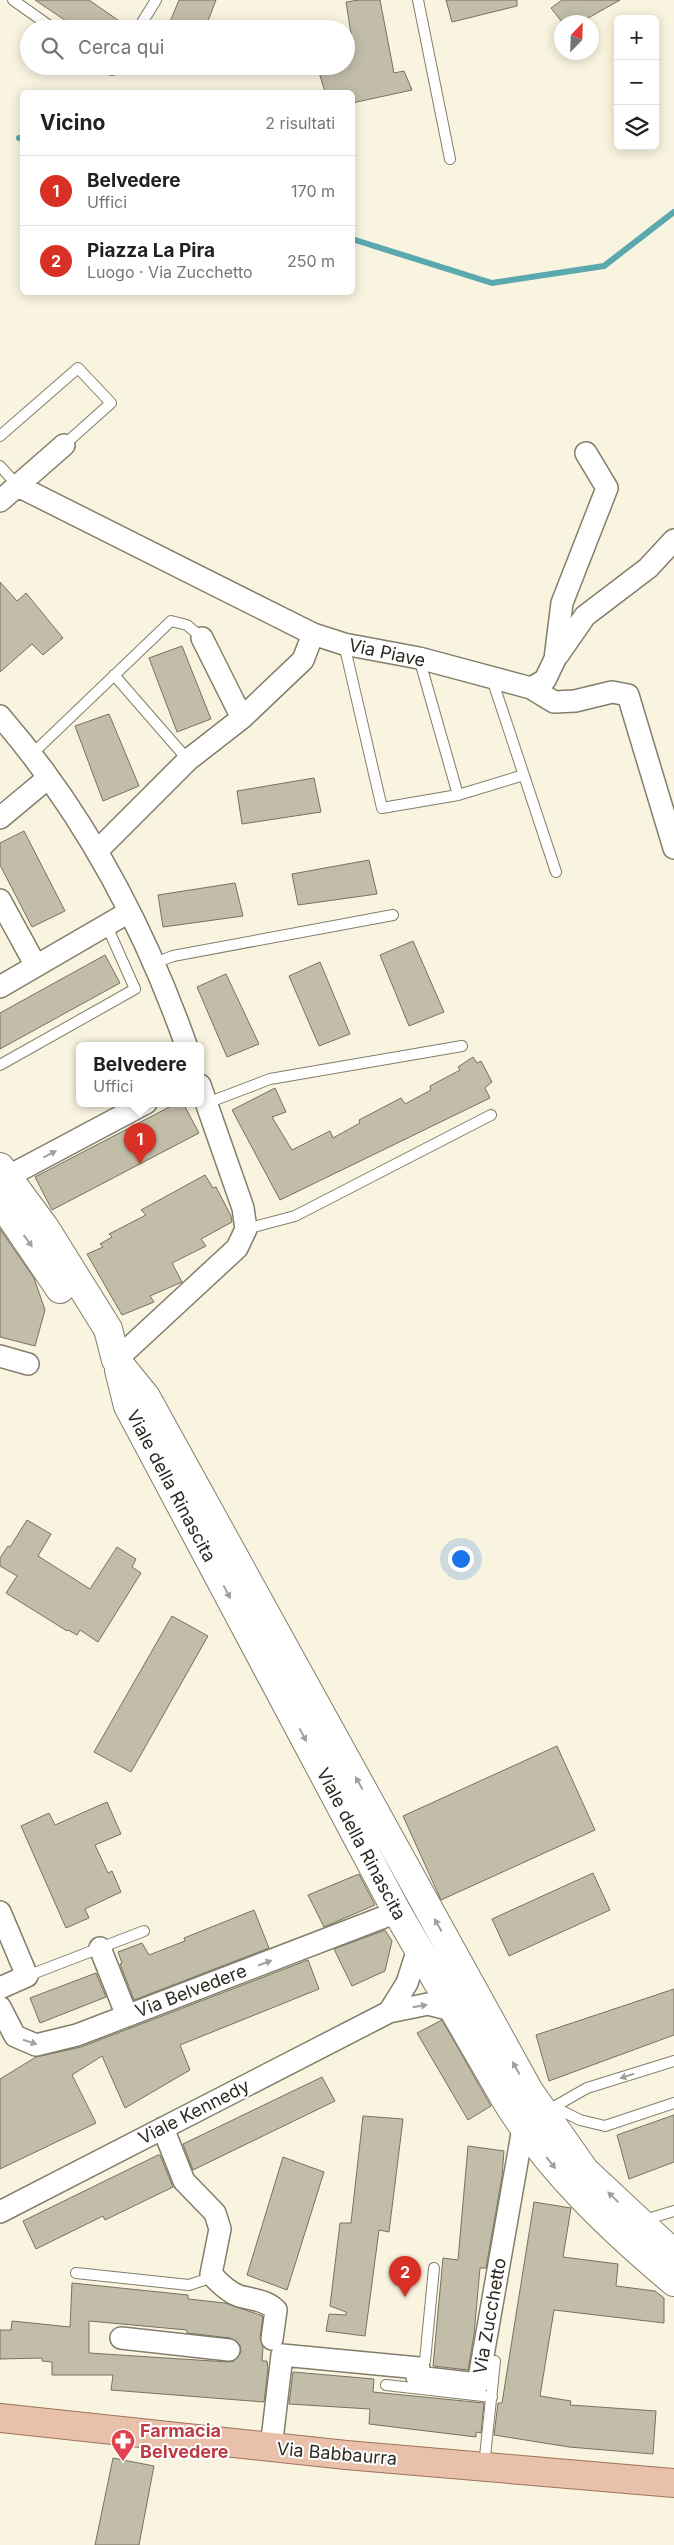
<!DOCTYPE html>
<html lang="it">
<meta charset="utf-8">
<style>
body{margin:0;font-family:Inter,sans-serif;background:#f2f2f2;color:#202124}
.controls{position:absolute;right:15px;top:15px;display:grid;overflow:hidden;border-radius:8px;box-shadow:0 2px 12px #0003}
.controls button{width:45px;height:45px;display:grid;place-items:center;padding:0;border:0;border-bottom:1px solid #e0e0e0;background:#fff;color:#202124;font:25px sans-serif}
.compass{position:absolute;left:554px;top:15px;width:45px;height:45px;border-radius:50%;background:#fff;box-shadow:0 2px 12px #0003;rotate:23deg}
.you{position:absolute;left:460px;top:1558px;width:18px;height:18px;margin:-12px;border:4px solid #fff;border-radius:50%;background:#1a73e8;box-shadow:0 0 0 8px #1a73e833}
.badge{display:grid;place-items:center;width:32px;height:32px;border-radius:50%;background:#d93025;color:#fff;font-size:16px;font-weight:700}
.pin{position:absolute;translate:-50% -41px;filter:drop-shadow(0 1px 2px #0008)}
.pin::after{content:'';position:absolute;top:26px;width:18px;height:15px;background:inherit;clip-path:polygon(0 0,100% 0,50% 100%)}
.popup{position:absolute;left:76px;top:1042px;width:128px;height:65px;box-sizing:border-box;display:grid;place-content:center;border-radius:8px;background:#fff;filter:drop-shadow(0 1px 4px #0005);font-size:16px;white-space:nowrap;color:#757577}
.popup b{font-size:19px;color:#202124}
.popup::after{content:'';position:absolute;left:50%;top:100%;margin-left:-10px;border:10px solid transparent;border-top-color:#fff}
.list{margin:0;padding:0;list-style:none}
h2{display:flex;justify-content:space-between;align-items:center;height:65px;margin:0;padding:0 20px;font-size:21px}
h2 small{font-size:16px;font-weight:400;color:#757577}
.list li{display:grid;grid-template-columns:32px 1fr auto;gap:15px;align-items:center;box-sizing:border-box;height:70px;padding:0 20px;border-top:1px solid #e0e0e0}
.list b{display:block;font-size:19px;white-space:nowrap}
.list p{margin:0;font-size:16px;white-space:nowrap;color:#757577}
.list em{font-size:16px;font-style:normal;color:#757577}
.icon{flex:none;width:28px;height:28px;fill:none;stroke:currentColor;stroke-width:2;stroke-linecap:round;stroke-linejoin:round}
.map{position:relative;flex:none;width:674px;height:2545px;overflow:hidden}
.search{position:absolute;background:#fff;box-shadow:0 2px 12px #0003;left:20px;top:20px;width:335px;height:55px;display:flex;align-items:center;gap:12px;box-sizing:border-box;padding:0 18px;border-radius:28px;color:#757577;font-size:19px}
.panel{position:absolute;background:#fff;box-shadow:0 2px 12px #0003;left:20px;top:90px;width:335px;height:205px;border-radius:8px}
.map>svg:first-child{display:block}
.lines{fill:none;stroke-linecap:round;stroke-linejoin:round}
.stream{stroke:#5aa9af;stroke-width:6}
.building{fill:#c2bda9;stroke:#76725f;fill-rule:evenodd}
.lane-casing{stroke:#837e6b;stroke-width:12}
.street-casing{stroke:#837e6b;stroke-width:24}
.secondary-casing{stroke:#837e6b;stroke-width:30}
.primary-casing{stroke:#9e7257;stroke-width:30}
.lane{stroke:#fff;stroke-width:10}
.street{stroke:#fff;stroke-width:21}
.secondary{stroke:#fff;stroke-width:28}
.primary{stroke:#e9c1ab;stroke-width:28}
.oneway{fill:#a0a09c}
.labels{text-anchor:middle;stroke-width:4;stroke-linejoin:round;paint-order:stroke}
.street-label{font-size:18px;fill:#2d2b23;stroke:#fff}
.health-label{font-size:18px;font-weight:bold;fill:#be3a42;stroke:#fff;text-anchor:start}
</style>
<div class="map">
<svg width="674" height="2545" viewBox="0 0 674 2545">
<rect width="100%" height="100%" fill="#f9f4df"/>
<g class="lines">
<path class="stream" d="M19 138H22
M352 239 492 283 604 266 674 212"/>
</g>
<path class="building" d="M35 0H89L131 29H78Z
M179 0H216L205 29H167Z
M359 0H380L394 73 404 71 412 90 352 103V92H325L317 66H346V41L352 40 346 2Z
M446 0H517V6L452 22Z
M562 0H620L581 22H562L551 8Z
M0 582 17 601 26 593 63 638 43 655 32 644 0 672Z
M182 646 211 719 177 732 149 658Z
M109 714 139 786 103 801 75 726Z
M314 778 321 812 242 824 237 791Z
M24 831 65 911 32 927 0 865V843Z
M369 860 377 894 298 905 292 874Z
M235 883 243 916 163 927 158 895Z
M413 941 444 1012 409 1026 380 955Z
M105 955 120 983 0 1049V1013Z
M320 962 350 1034 319 1046 289 976Z
M226 974 259 1044 227 1057 197 987Z
M473 1057 477 1063 481 1061 492 1082 485 1088 490 1098 280 1200 232 1110 275 1088 286 1112 272 1117 292 1150 330 1131 333 1138 360 1123 359 1120 401 1098 405 1104 431 1090 430 1086 460 1070 458 1067Z
M177 1103H183L199 1133 52 1210 35 1177Z
M205 1175 213 1188 216 1187 231 1216 232 1222 201 1239 206 1246 172 1263 182 1282 150 1296 154 1302 122 1315 87 1254 103 1247 100 1244 112 1237 109 1234 146 1215 141 1210Z
M0 1229 34 1278 45 1310 35 1346 0 1337Z
M27 1520 51 1534 38 1556 90 1589 117 1547 136 1559 132 1567 141 1573 98 1642 80 1630 77 1635 68 1630 67 1631 6 1593 17 1576 0 1566V1558L8 1546 10 1547Z
M172 1616 208 1636 131 1772 94 1752Z
M557 1746 595 1830 441 1900 403 1816Z
M107 1802 121 1834 95 1845 108 1873 112 1871 121 1892 85 1909 89 1918 66 1928 21 1826 49 1813 55 1825Z
M593 1873 610 1910 509 1956 492 1919Z
M359 1874 375 1905 324 1927 308 1895Z
M254 1910 269 1948 134 2000 120 1964 122 1963 118 1952 142 1943 149 1955 185 1941 184 1938Z
M385 1930 392 1941 385 1971 352 1986 334 1949Z
M308 1960 319 1989 180 2045 190 2070 125 2108 102 2056 72 2075 96 2123 0 2169V2079L36 2057 81 2047Z
M96 1973 106 1997 40 2023 30 1998Z
M674 1989V2035L549 2081 536 2035Z
M442 2020 491 2106 468 2120 417 2033Z
M322 2077 335 2101 193 2170 183 2144Z
M674 2115V2162L629 2179 617 2135Z
M363 2116 403 2119 389 2232 379 2230 365 2336 326 2331 329 2314 346 2315V2312L330 2306 340 2223H351Z
M468 2146 504 2151 502 2177 486 2268H480L474 2335 468 2370 433 2366 443 2258 458 2260Z
M158 2155H160L173 2187 105 2220 103 2216 36 2249 23 2221Z
M283 2157 324 2172 287 2290 247 2275Z
M534 2202 571 2208 563 2257 618 2264 616 2286 655 2291 664 2298V2323L554 2310 540 2396 571 2401 570 2405 656 2411 653 2454 569 2447 494 2435 498 2403H502Z
M72 2283 188 2295V2299L225 2303 263 2316 260 2338 263 2347 262 2361H267L268 2369 264 2402 111 2390 113 2375H52V2362L42 2361V2358L0 2359V2330H11L12 2321 70 2327ZM89 2321 187 2330V2333L230 2338 240 2345 241 2352 234 2361 228 2362 89 2353Z
M293 2372 374 2379 373 2392 484 2403 481 2433 476 2432V2437L369 2424 370 2409 289 2404Z
M113 2458 154 2466 139 2545H95Z"/>
<g class="lines">
<defs>
<path id="lane" d="M13 0 54 29
M418 0 450 159
M138 29 156 0
M107 66 112 70 115 66
M0 436 78 368 111 403 64 445
M0 466 18 486
M344 644 382 808 458 795 419 658
M114 675 188 760
M492 679 556 872
M31 755 171 621 187 625 202 638
M458 795 524 775
M155 963 173 956 393 915
M0 1065 135 989 106 924
M207 1103 270 1079 462 1046
M246 1229 295 1216 491 1115
M27 1976 144 1931
M554 2107 580 2120 605 2126 674 2103
M545 2112 587 2088 674 2061
M641 2221 674 2211
M76 2273 189 2285 204 2280 211 2274
M419 2368 425 2361 434 2268
M386 2385 492 2397
M484 2466 495 2361"/>
<path id="street" d="M18 486 313 634 344 644 419 658 531 688 545 680 555 659 562 603 607 488 586 453
M0 501 64 445
M202 638 242 718
M558 655 585 616 648 568 674 540
M531 688 554 702 575 701 612 692 628 695 674 848
M0 716C83 812 144 926 186 1045
M0 818 48 778
M98 850 188 760 242 718 303 660 313 634
M0 900 36 966
M0 987 129 912
M7 1177 146 1103
M0 1356 28 1364
M116 1360 237 1248 246 1229 243 1208 200 1085
M0 1912 27 1976 0 1988
M100 1948 127 2016
M418 1949 407 1983 389 2012 428 2004 452 2010
M0 2007 15 2036 36 2045 77 2035 397 1912
M163 2128 184 2181 215 2213 220 2229 211 2274C219 2283 228 2292 239 2296 253 2300 266 2300 276 2310L272 2339
M0 2212 389 2012
M121 2338 229 2350
M271 2448 282 2355 419 2368 417 2377 478 2384 523 2128"/>
<path id="secondary" d="M0 1167 45 1228 108 1329 116 1360 146 1397 529 2091 585 2171 674 2254
M0 1201 60 1289
M119 1370 128 1406 397 1912 507 2102C551 2172 611 2229 674 2282"/>
<path id="primary" d="M0 2418 346 2455 674 2483"/>
</defs>
<use href="#lane" class="lane-casing"/>
<use href="#street" class="street-casing"/>
<use href="#secondary" class="secondary-casing"/>
<use href="#primary" class="primary-casing"/>
<use href="#lane" class="lane"/>
<use href="#street" class="street"/>
<use href="#secondary" class="secondary"/>
<use href="#primary" class="primary"/>
</g>
<defs><path id="oneway-solid" d="M-6-.8H1V-3.2L6.5 0L1 3.2V.8H-6Z" transform="scale(1.25)"/></defs>
<g class="oneway">
<use href="#oneway-solid" transform="translate(50 1154) rotate(-28)"/>
<use href="#oneway-solid" transform="translate(28 1241) rotate(54)"/>
<use href="#oneway-solid" transform="translate(227 1592) rotate(62)"/>
<use href="#oneway-solid" transform="translate(303 1735) rotate(62)"/>
<use href="#oneway-solid" transform="translate(359 1783) rotate(-119)"/>
<use href="#oneway-solid" transform="translate(438 1925) rotate(-119)"/>
<use href="#oneway-solid" transform="translate(265 1963) rotate(-21)"/>
<use href="#oneway-solid" transform="translate(420 2006) rotate(-9)"/>
<use href="#oneway-solid" transform="translate(30 2042) rotate(18)"/>
<use href="#oneway-solid" transform="translate(516 2068) rotate(-119)"/>
<use href="#oneway-solid" transform="translate(627 2076) rotate(163)"/>
<use href="#oneway-solid" transform="translate(551 2163) rotate(51)"/>
<use href="#oneway-solid" transform="translate(613 2197) rotate(-136)"/>
</g>
<defs>
<symbol id="pharmacy-pin" viewBox="-11 -11 22 30"><path d="M0 17L-7.5 6A9.5 9.5 0 1 1 7.5 6Z" fill="#e0444e" stroke="#fff"/><path d="M-2-6h4v4h4v4h-4v4h-4v-4h-4v-4h4Z" fill="#fff"/></symbol>
</defs>
<g fill-rule="evenodd">
<use href="#pharmacy-pin" x="109" y="2427" width="28" height="38"/>
</g>
<g class="labels">
<g class="street-label">
<text transform="translate(387 653) rotate(12)" y="6">Via Piave</text>
<text transform="translate(171 1486) rotate(62)" y="6">Viale della Rinascita</text>
<text transform="translate(361 1844) rotate(62)" y="6">Viale della Rinascita</text>
<text transform="translate(191 1991) rotate(-21)" y="6">Via Belvedere</text>
<text transform="translate(194 2112) rotate(-27)" y="6">Viale Kennedy</text>
<text transform="translate(490 2316) rotate(-80)" y="6">Via Zucchetto</text>
<text transform="translate(337 2454) rotate(5)" y="6">Via Babbaurra</text>
</g>
<g class="health-label">
<text x="140" y="2437">Farmacia<tspan x="140" dy="21">Belvedere</tspan></text>
</g>
</g>
</svg>
<div class="controls">
<button>+</button>
<button>−</button>
<button><svg class="icon" aria-label="layers" viewBox="0 0 24 24"><path d="M12 4l9 5-9 5-9-5zM3 14l9 5 9-5"/></svg></button>
</div>
<svg class="compass" viewBox="-18 -18 36 36"><path d="M0-13l5 13h-10z" fill="#e53935"/><path d="M0 13l5-13h-10z" fill="#757577"/></svg>
<div class="you"></div>
<div class="pin badge" style="left:140px;top:1164px">1</div>
<div class="popup"><b>Belvedere</b>Uffici</div>
<div class="pin badge" style="left:405px;top:2297px">2</div>
<div class="search"><svg class="icon" aria-label="search" viewBox="0 0 24 24"><circle cx="10" cy="10" r="6"/><path d="M15 15l6 6"/></svg>Cerca qui</div>
<section class="panel">
<h2>Vicino<small>2 risultati</small></h2>
<ul class="list">
<li><span class="badge">1</span><div><b>Belvedere</b><p>Uffici</p></div><em>170 m</em></li>
<li><span class="badge">2</span><div><b>Piazza La Pira</b><p>Luogo · Via Zucchetto</p></div><em>250 m</em></li>
</ul>
</section>
</div>
